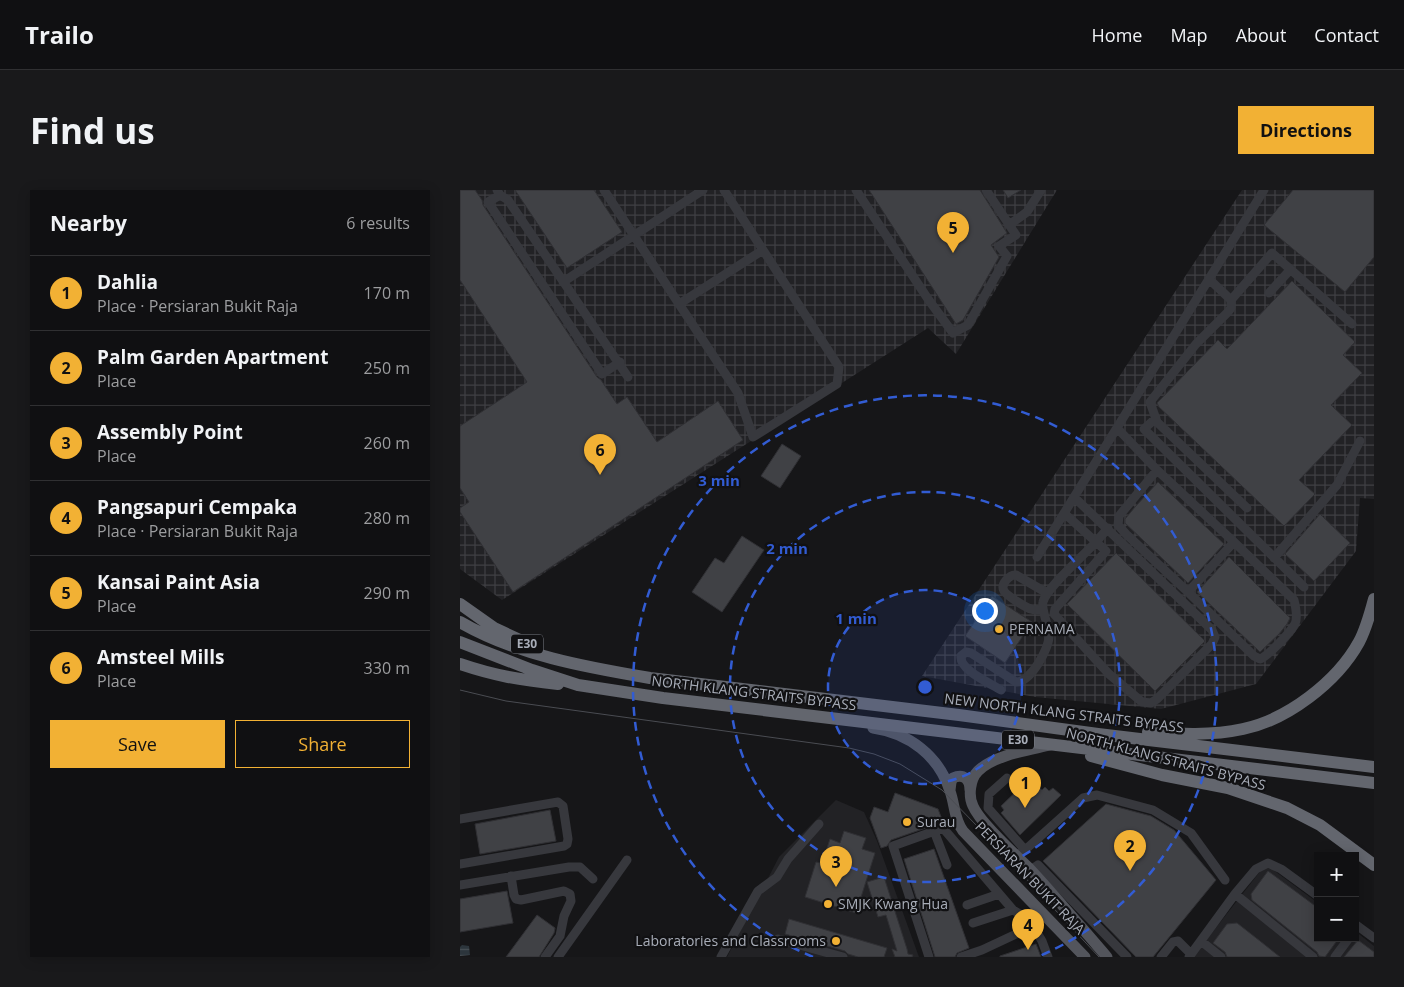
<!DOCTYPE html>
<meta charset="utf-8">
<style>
body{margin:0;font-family:"Open Sans",sans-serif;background:#19191b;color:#f1f3f6}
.controls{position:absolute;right:15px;bottom:15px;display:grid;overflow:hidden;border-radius:0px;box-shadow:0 2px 12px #0003}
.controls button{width:45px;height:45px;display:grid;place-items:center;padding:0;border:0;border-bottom:1px solid #303032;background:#101012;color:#f1f3f6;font:25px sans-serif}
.you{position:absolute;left:524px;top:420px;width:18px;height:18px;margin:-12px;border:4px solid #fff;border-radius:50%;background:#1a73e8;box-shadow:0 0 0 8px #1a73e833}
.badge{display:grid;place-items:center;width:32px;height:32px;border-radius:50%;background:#f2b134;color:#111;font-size:16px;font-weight:700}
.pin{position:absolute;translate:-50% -41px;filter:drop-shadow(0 1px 2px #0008)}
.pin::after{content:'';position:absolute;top:26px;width:18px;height:15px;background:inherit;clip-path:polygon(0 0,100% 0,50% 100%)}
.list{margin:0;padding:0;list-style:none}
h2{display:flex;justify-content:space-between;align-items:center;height:65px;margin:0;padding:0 20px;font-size:21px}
h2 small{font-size:16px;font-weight:400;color:#9c9d9f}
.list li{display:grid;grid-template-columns:32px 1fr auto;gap:15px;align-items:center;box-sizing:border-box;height:75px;padding:0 20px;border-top:1px solid #303032}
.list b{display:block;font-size:19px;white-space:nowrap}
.list p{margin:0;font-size:16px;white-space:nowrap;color:#9c9d9f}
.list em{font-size:16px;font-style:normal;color:#9c9d9f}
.actions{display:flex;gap:10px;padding:15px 20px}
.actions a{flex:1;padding:11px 0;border:1px solid #f2b134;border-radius:0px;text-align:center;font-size:18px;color:#f2b134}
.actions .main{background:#f2b134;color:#111}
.map{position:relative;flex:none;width:914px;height:767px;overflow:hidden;border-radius:0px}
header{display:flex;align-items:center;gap:30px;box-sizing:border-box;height:70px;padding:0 25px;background:#101012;border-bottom:1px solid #303032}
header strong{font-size:24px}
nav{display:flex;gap:28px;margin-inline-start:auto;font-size:18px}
.intro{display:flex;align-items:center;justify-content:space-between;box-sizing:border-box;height:120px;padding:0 30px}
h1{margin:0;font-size:35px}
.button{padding:12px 22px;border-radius:0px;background:#f2b134;color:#111;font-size:18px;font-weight:700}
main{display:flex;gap:30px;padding:0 30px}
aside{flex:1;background:#101012;border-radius:0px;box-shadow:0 2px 12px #0003}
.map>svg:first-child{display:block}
.built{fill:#222225}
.industrial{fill:url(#industrial-grid)}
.water{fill:url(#water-rules)}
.building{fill:#404145;stroke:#303034}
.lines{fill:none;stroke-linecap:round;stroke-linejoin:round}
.minor{stroke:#37383d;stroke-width:9}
.major{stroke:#53555c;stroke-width:11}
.highway{stroke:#63666e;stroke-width:12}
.tram{stroke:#4a4c52;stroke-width:1}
.ring{fill:none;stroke:#325cd3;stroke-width:2.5;stroke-dasharray:9 6}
.poi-dot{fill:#f2b134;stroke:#111113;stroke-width:2}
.labels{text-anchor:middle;stroke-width:4.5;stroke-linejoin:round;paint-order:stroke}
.shield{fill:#111113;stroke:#7b7e86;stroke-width:1}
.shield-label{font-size:12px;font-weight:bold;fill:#a8adb8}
.poi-label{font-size:14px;fill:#a8adb8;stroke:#111113;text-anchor:start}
.street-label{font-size:14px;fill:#a8adb8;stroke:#111113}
.centre{fill:#325cd3;stroke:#111113;stroke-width:2.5}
.ring-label{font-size:15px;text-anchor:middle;font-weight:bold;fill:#325cd3;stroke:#111113;stroke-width:4.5;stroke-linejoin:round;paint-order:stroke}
</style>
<header>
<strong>Trailo</strong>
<nav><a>Home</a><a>Map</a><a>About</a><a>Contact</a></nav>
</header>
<div class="intro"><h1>Find us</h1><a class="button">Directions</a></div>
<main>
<aside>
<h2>Nearby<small>6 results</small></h2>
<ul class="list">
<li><span class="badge">1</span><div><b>Dahlia</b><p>Place · Persiaran Bukit Raja</p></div><em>170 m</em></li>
<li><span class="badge">2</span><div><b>Palm Garden Apartment</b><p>Place</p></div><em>250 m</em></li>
<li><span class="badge">3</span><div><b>Assembly Point</b><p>Place</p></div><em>260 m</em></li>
<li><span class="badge">4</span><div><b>Pangsapuri Cempaka</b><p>Place · Persiaran Bukit Raja</p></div><em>280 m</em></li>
<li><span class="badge">5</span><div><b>Kansai Paint Asia</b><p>Place</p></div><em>290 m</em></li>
<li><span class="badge">6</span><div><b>Amsteel Mills</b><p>Place</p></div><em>330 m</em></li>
</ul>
<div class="actions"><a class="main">Save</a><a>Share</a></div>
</aside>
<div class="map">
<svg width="914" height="767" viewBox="0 0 914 767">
<defs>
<pattern id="industrial-grid" width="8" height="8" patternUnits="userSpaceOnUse" patternTransform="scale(1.25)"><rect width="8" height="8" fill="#222225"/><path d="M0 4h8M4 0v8" fill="none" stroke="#3f3f43"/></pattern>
<pattern id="water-rules" width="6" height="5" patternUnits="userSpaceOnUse" patternTransform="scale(1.25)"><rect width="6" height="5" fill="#2c353c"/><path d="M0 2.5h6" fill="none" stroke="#485056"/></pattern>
</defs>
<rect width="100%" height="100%" fill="#161618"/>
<path class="built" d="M376 610 404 622 417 651 459 767H267L319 667Z
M808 676 858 713V748H895V741L914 756V767H733L802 679Z"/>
<path class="industrial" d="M0 0H597L496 164 468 138 42 410 0 379Z
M782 0H914V309L900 308 896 361 796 494 701 519 575 507 462 486Z"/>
<path class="water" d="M2 755 9 756 10 765 0 766V757Z"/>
<path class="building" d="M0 0H15L22 10 23 15 137 187 141 190 157 214 167 207 197 252 258 211 283 250 53 402 0 322V318L9 312 0 298V236L67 192 0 90Z
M55 0H134L162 42 107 78Z
M409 0H520L547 43 531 55 539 67 503 130 496 134Z
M543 0H561L548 8Z
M833 0H914V67L885 102 804 35Z
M832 91 895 152 883 165 902 183 871 215 892 235 839 290 855 304 824 336 699 217 697 213 758 150 767 159Z
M322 254 341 266 320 298 301 286Z
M698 292 764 354 728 393 665 333V329L675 317Z
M860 324 890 353 854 391 825 364Z
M282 346 304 360 262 422 232 402 255 368 264 373Z
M656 363 745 451 695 501 607 414Z
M769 367 830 428 827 434 819 444 800 462 737 402Z
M532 406 572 432 545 473 505 446Z
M567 591 571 594 574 591 582 600 585 597 589 601 593 598 601 605 560 645 541 623 544 620 541 616Z
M435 603 478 619 483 632 431 650 427 656 421 658 410 628 414 617 428 622Z
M646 614 691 626 714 640 756 690 693 767H676L583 671Z
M90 620 96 651 20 664 15 634Z
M384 641 406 648 402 659 415 663 396 723 345 707 356 672 362 673 370 649 380 653Z
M474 659 509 758 497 763 495 767H475L444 669Z
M808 681 858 718V748H879L865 767 859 766 857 762 792 710 791 704Z
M424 687 447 759 448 764 453 765 452 767H435L432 759 437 761 426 725 418 727 407 692Z
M47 701 53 733 0 742V709Z
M77 725 95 738 94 743 79 767H46Z
M329 729 427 758 424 767H398L388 764 385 761 325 744Z
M777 733 800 751 820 767H767L765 762 753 753 767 734Z
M898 750 914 762V767H884Z
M576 754 581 767H540V766Z"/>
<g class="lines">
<path class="minor" d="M37 0 40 5 48 10 168 187
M144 0 219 114
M264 0 379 177 377 194 293 247 278 203 219 114 303 60
M396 0 468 109 493 143 508 135 547 66 539 56 556 45 526 0
M40 5 28 12 142 184 160 172
M549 35 567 22 581 0
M749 89 771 110V118L768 122 736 154 690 212 697 232 787 318
M103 92 243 0
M809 103 830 80
M771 110 812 63 892 134
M696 228 684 239 844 397
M657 238 697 280 774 352 834 410C836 418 838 427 835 434 830 443 808 466 800 469L794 466 728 402 774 352
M697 280 659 326 658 335 666 344 728 402
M614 307 752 440 755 447 752 454 697 509 691 513 682 512 649 484 594 424 595 419 646 361 636 352 648 338
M577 367 804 0
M814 368 877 295 900 251
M583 419C579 420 575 421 571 419 566 418 546 405 544 401 540 394 550 384 556 385L587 403
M541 500C530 493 499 480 501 466L506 462 511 463 556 492C570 493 590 458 589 445 589 436 581 420 583 412 586 398 625 364 636 352L604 323
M547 588 529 604 528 618 565 660
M0 629 98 612 103 616 108 649 107 654 104 656 0 674
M474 641 487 675
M557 665 565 660 623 608 637 605 693 620 731 643 765 690
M571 680 578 675 667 767
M51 686 54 705 56 709 61 710 104 701 110 704 111 711 104 726 100 746 85 767
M0 695 109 677H120L133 689
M775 704 853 767
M507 715 539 704
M513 733 553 720
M895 734 914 748
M318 749 383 767
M741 751 761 767
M98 767 167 670
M261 767 298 701 317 687 328 669 359 634
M469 767 433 656 483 638 553 720 563 726 569 738 576 741 582 751 588 767
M501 767 522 760 569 738
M701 767 713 752 718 751 731 764
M729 767 775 704 796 679 808 673 821 679 858 706
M875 767 889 748"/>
<path class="major" d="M413 538C449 543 479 566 490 601 495 615 494 629 503 641L625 767
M590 555C569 560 534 565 518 581 510 589 508 606 513 616 520 633 555 664 569 678 596 707 621 737 647 767
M490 600 491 592 493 588C504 583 510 590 510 600"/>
<path class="highway" d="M0 414 34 438 64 452
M0 432C57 465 125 477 190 488L499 525 638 544 914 577
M0 452 72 480 118 495 203 508 914 593
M0 474C35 486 61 490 98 494
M688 542C719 544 751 546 783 539 827 530 877 492 899 452 906 439 910 424 914 409
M631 566 702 585 768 598 827 618 860 635 914 675"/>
<path class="tram" d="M0 500 46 511 389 558 414 564 440 574 482 600 517 636 639 767"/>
</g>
<circle cx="465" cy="497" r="97" fill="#325cd3" fill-opacity=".12"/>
<g class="ring">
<circle cx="465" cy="497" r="97"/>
<circle cx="465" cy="497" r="195"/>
<path d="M353 767A292 292 0 1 1 577 767"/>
</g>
<g class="poi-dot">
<circle cx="539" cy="439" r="5"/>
<circle cx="447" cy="632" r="5"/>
<circle cx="368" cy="714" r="5"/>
<circle cx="376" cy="751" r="5"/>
</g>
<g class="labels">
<g class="shield">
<rect x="51" y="444.5" width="32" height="19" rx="4"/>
<rect x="542" y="540.5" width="32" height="19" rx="4"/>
</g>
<g class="shield-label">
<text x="67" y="458">E30</text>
<text x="558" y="554">E30</text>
</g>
<g class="poi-label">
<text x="549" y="444">PERNAMA</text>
<text x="457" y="637">Surau</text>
<text x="378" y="719">SMJK Kwang Hua</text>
<text x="366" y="756" text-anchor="end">Laboratories and Classrooms</text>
</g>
<g class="street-label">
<text transform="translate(294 503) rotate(7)" y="5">NORTH KLANG STRAITS BYPASS</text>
<text transform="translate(604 523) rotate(7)" y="5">NEW NORTH KLANG STRAITS BYPASS</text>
<text transform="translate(706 569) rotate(15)" y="5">NORTH KLANG STRAITS BYPASS</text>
<text transform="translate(570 688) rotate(46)" y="5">PERSIARAN BUKIT RAJA</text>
</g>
</g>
<circle cx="465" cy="497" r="8" class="centre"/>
<g class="ring-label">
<text x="259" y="296">3 min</text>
<text x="327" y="364">2 min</text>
<text x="396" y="434">1 min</text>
</g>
</svg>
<div class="controls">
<button>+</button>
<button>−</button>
</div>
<div class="you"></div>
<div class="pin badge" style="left:565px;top:618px">1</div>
<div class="pin badge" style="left:670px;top:681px">2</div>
<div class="pin badge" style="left:376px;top:697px">3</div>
<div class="pin badge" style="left:568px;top:760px">4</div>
<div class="pin badge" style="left:493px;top:63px">5</div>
<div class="pin badge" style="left:140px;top:285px">6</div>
</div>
</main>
